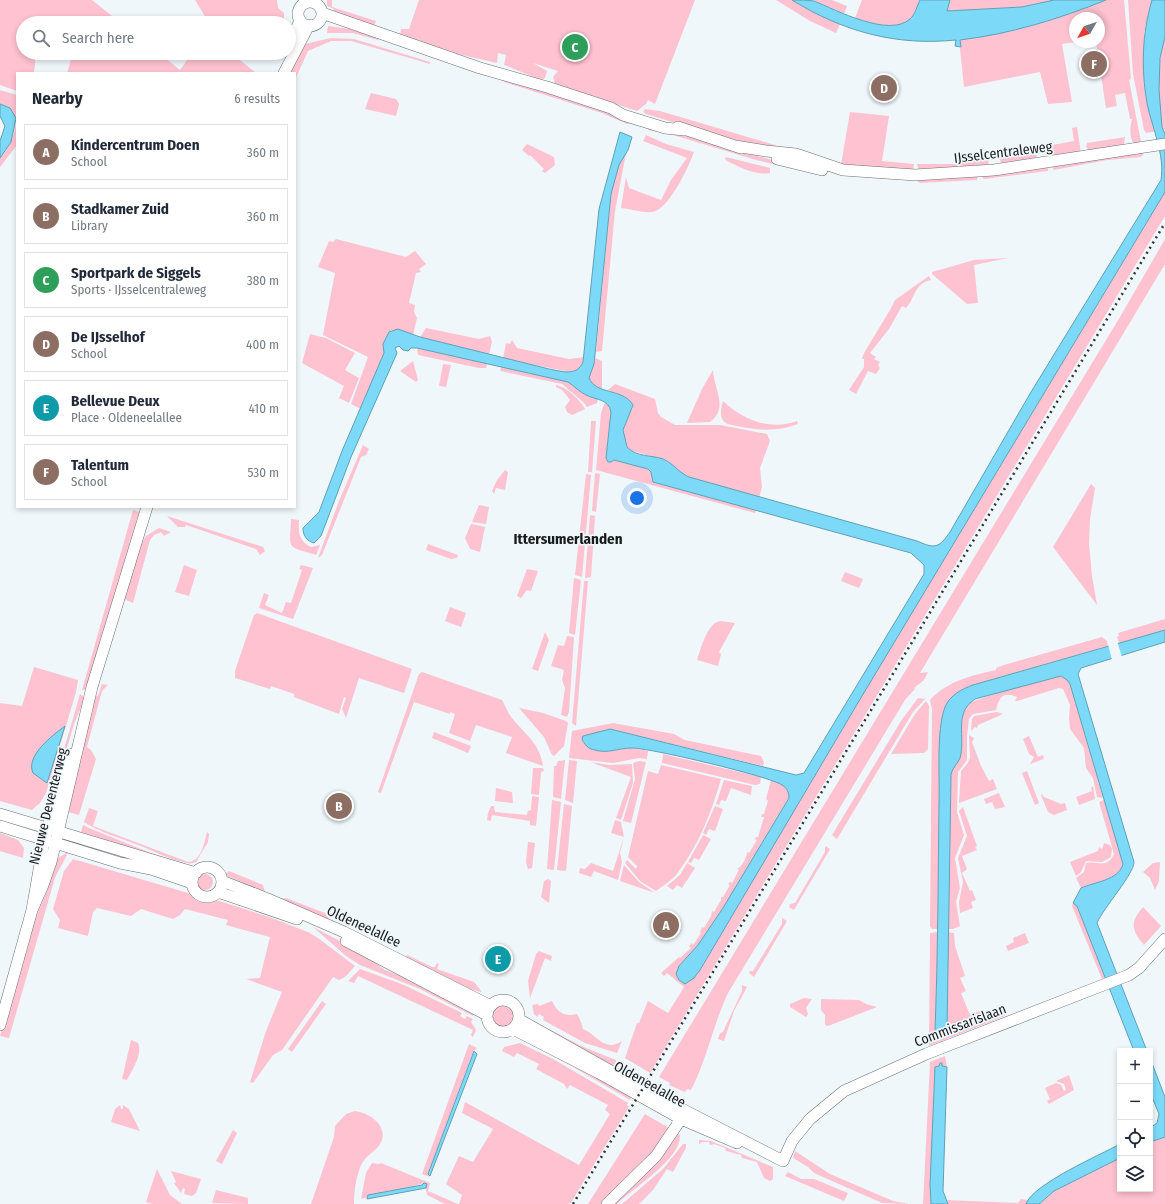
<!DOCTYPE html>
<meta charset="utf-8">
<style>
body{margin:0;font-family:"Fira Sans Condensed",sans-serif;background:#f6f6f7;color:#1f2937}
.controls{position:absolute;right:12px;bottom:12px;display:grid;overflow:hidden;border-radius:0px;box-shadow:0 2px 6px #0003}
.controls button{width:36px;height:36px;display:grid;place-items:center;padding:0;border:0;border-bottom:1px solid #e0e1e3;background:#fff;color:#1f2937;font:20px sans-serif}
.compass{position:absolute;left:1069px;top:12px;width:36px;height:36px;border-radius:50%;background:#fff;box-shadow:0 2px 6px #0003;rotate:230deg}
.you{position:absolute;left:637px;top:498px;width:14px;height:14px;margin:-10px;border:3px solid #fff;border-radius:50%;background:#1a73e8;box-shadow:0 0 0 6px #1a73e833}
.badge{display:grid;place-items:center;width:26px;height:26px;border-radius:50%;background:#1a73e8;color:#fff;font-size:13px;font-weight:700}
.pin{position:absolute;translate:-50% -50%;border:2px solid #fff;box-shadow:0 1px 4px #0006}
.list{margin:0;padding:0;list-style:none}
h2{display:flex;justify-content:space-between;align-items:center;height:52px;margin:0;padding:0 16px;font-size:17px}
h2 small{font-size:13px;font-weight:400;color:#747a83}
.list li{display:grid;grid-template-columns:26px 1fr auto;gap:12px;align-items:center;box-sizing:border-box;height:56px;margin:0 8px 8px;padding:0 8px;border:1px solid #e0e1e3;border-radius:0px}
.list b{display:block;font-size:15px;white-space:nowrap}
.list p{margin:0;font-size:13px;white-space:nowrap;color:#747a83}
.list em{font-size:13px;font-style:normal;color:#747a83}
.icon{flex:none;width:22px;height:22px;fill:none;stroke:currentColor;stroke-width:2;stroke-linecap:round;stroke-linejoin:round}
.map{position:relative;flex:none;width:1165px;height:1204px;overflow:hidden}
.search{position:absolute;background:#fff;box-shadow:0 2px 6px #0003;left:16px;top:16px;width:280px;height:44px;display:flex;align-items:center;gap:10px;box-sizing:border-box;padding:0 14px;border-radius:22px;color:#747a83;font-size:15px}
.panel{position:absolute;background:#fff;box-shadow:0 2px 6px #0003;left:16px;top:72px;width:280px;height:436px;border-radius:0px}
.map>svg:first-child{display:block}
.green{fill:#fec2d0;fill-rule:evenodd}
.water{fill:#7cdaf8;stroke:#5ea1b6}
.pier{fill:#eff7fa}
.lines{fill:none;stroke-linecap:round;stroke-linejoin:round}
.secondary-casing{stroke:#6a7173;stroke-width:12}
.secondary{stroke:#fff;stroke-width:11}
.rail{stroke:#303435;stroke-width:2.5;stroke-dasharray:2 4;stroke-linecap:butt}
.labels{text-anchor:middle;stroke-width:3.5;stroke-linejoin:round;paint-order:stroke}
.street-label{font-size:14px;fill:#191c1d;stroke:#eff7fa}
.neighbourhood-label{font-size:15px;font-weight:bold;fill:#191c1d;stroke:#eff7fa}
</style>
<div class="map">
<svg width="1165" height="1204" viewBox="0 0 1165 1204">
<rect width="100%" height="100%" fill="#eff7fa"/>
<path class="green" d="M0 0H92L121 23H23V53H36L34 73H17V91L0 85Z
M195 0H277L278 8 284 13V23H236L233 21 232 23H209Z
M327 0H332V7L376 21 374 26 333 13 334 9 327 6Z
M419 0H695L655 104 648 100 646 104 637 111 555 84 553 77 558 71 533 63 547 71 545 78 541 80 504 65 506 55 498 53 497 63 458 54 400 36 401 29H409Z
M776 0H792L811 11 840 24 836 33 810 21Z
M813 0H832L847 6 844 14Z
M862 0H920C917 6 916 13 912 17 900 32 870 23 855 18Z
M950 0H1054L1022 7 947 11Z
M1106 0H1124L1131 79 1129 80 1141 142 1134 144C1129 137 1130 127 1132 119H1130L1125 93 1115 95 1117 106 1106 108 1096 42H1099V18H1075V42L1062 44 1072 102 1048 104 1040 72 964 87 959 40C1010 34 1059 19 1106 0Z
M1128 0H1152L1144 33V84L1162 126C1158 97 1156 65 1165 37V130L1146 133 1144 130 1133 74Z
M328 26 350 29 379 38 378 40 353 33H327Z
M331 38 354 39 430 62V64L351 41H331L308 51 295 80V73H288L305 44Z
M60 53H159L180 70 190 56 187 53H231L256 73H67L72 56Z
M500 79 582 101 635 123 627 124 602 113 504 82Z
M0 90 17 95V145L0 167C0 164 0 160 0 157 2 154 6 151 8 147 17 132 22 109 0 104Z
M371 93 396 99 399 104 396 116 365 109Z
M645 109 660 111 778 146 793 148 787 151 721 137 646 114 643 112Z
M850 112 889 116 882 161 914 164 913 170 841 165Z
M1077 127 1081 153 1053 156 1052 150 1047 151V146L1074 141 1072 128Z
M648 128 685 135 779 162 786 167 756 160 670 134 648 130Z
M646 135 666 144 694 152C689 166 668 211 652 212 643 213 631 209 621 208L626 177 629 188 661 200 671 180 687 158 643 141Z
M1125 137 1124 145 1090 151 1086 147 1087 143Z
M527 144 554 157 555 165 545 173 542 171 544 169 530 155 529 156 522 150Z
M1038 148 1036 160 1002 165 998 155Z
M626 153 615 211 602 351 596 352 611 194 619 165Z
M1144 153 1141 157 1107 160 1054 170 1051 166Z
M990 156 988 165 919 171 917 164H954L974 158Z
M726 157 770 168V173C757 176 739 167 727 161L725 159Z
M1048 166V171L984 179 981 176Z
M978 176 977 180 920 183 916 180Z
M1165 192V216L650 1073 625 1058 637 1023H639L648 1001 668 1013 684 987 667 973 664 976 661 973 679 957 680 958 691 948 689 946 692 943 693 945 701 933 700 932 702 927 704 928 711 916 712 911 714 912 721 900V897H723L730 885 728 884 730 882 732 883 739 870 737 869C742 866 747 858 747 852L749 853 757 840 755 839 756 837H758L764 817H761L762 814H764L768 801 766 799 771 780C779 783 790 786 789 797L723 908 698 945 679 966 700 970 817 770Z
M336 239 406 257 415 251 426 264 419 269 421 272 416 273 409 303 415 305 414 312 417 318 413 335 409 333 383 347 384 353 361 409 351 404 368 357 323 335 335 273 318 267 329 241 333 242Z
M1165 239V264L920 673 928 672 924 680 914 688 915 689 905 700 728 993C713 1025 707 1059 691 1090L687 1089 685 1092 669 1085 670 1083 659 1077 1120 317Z
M1008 258 974 265 978 303 967 304 932 274V272L974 260Z
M929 276 931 280C914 283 915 299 906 308L902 306 889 329 870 353 876 357 874 359 880 362 878 365 880 368 876 374 868 371 856 394 849 390 864 367V359H862L864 353 890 310 895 300Z
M426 328 479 339 490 336 492 342 489 354 420 337Z
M310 334 326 338 355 353 345 370 359 378 349 403 339 398 344 386 302 363Z
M512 340 517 348 569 359 584 357C583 366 579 370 571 372L503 359 506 343 510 344Z
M417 348 487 364 486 368H479L418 355Z
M595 358 602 361V389L592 384 589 378Z
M413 361 418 380 416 382 400 371Z
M443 364 451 365 446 387 439 386Z
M501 367 568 382 585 394 598 399 597 403 587 407 583 402 562 384 500 371Z
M713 370C714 389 729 408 710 422L687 423 702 389Z
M615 384 655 399 658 413 661 417 675 425H720L767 434 770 441 760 468 762 487 759 498 689 477 680 473 668 461 630 450C618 437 626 418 632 405L625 397 608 390Z
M556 385C567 387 580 400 585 409L572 415 567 412 565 407 570 400 562 390 556 387Z
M723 401C743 420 770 431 797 421L798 424C776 433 751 430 728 424 718 420 721 409 723 401Z
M605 402 609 406 611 412 606 458 608 462H611L614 460 648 469 651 472 653 482 756 510 755 513 596 470 601 413Z
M591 421H596L592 472H588Z
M363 445 369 449 366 455 361 457 322 555 318 558 339 501Z
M505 470 508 472 505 490 496 488 494 494 492 491 497 480Z
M595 473 600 474 596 512 592 511Z
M586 474 591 475 582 577 575 575Z
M1091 484 1095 488 1090 519 1089 544 1092 576 1097 605 1053 547Z
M479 505 489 507 486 524 472 522Z
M133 510 139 512 87 689 82 690Z
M590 515 595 516 591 577 585 578Z
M167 516 263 547 265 551 260 555 256 549 186 525 185 527H178Z
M291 519 299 520C298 532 299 541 311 547L320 545 316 555C285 545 290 551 291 519Z
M471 524 485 527 480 552 470 549 465 538Z
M159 528 171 532 164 536 161 532 154 535 150 540 133 603 124 599 141 544 146 536Z
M428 544 458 555 457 558 451 559 426 550Z
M184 565 197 570 189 596 175 592Z
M301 565 313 568 293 619 259 608 264 593 269 595 265 605 282 613 286 602 291 603 302 570 299 569Z
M527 569 538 571 531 591 527 590 521 598 517 596Z
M845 572 863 579 859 588 841 581Z
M574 578 581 580 575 635 569 633Z
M584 581H588L576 726 572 723Z
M450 607 466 613 461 627 445 621Z
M257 613 412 669 404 693 359 678 346 718 342 709 346 698 344 697 339 714 294 697V694L271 686 270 689 235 678V671L254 615Z
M1165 619V630L1119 643 1117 637 1119 636 1118 633Z
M721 621 735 623 719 652 721 654 718 666 697 660C701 649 707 622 721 621Z
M545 632 549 640 538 671 532 669Z
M567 636 574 637 569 712 567 717 561 715 565 688 562 680 564 670 551 666 558 645 564 646Z
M1102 637 1107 641 1108 646 973 685C954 693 951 698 942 716L937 929H932L930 926 932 710 930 700C947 681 973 675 996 670V668L1004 665Z
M34 667 78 680 76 692 46 793 40 803 32 810 0 801V703L22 706ZM64 727 47 782 33 761 40 748Z
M422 672 502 700C505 705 507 710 509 714 523 734 539 740 543 766L506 753 512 737 476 725 470 741 449 733 455 714 450 712V714L414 702 381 793 378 792 419 674Z
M1061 676 1067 680 1070 684 1103 798 1097 797 1093 778 1086 768 1084 748 1070 729 1069 718 1070 705 1063 689 1059 688 1017 701H1015L1017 697C1003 691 999 697 996 710L973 714 969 719 967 736V760L958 772 957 812 964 835 955 858 960 888 956 902 960 926 953 929H948L951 774 953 767 960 758 962 715 971 702 1028 683Z
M102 684 108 685 102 691 87 747 91 750 96 759 79 815 68 812 94 695 98 696Z
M80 694 85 698 74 724 50 806 46 804 56 777Z
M918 698 925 699 913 712 837 839 832 835 901 721Z
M926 701 929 706 928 749 924 753 891 754 915 714Z
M519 708 543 713 566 721 568 723 564 746 554 756 552 755 544 737Z
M997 712 1003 714 978 725 977 728 975 727 971 731 972 719 974 716Z
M613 723 674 734 685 740 761 756 764 762 763 766 610 729 582 739C592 758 612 750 630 748 635 748 642 750 648 751L647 759 639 758 613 763 569 758 572 731Z
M434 732 471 746 468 753 432 738Z
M969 735 974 738 972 742 981 766 989 781 993 779 997 789 959 803 961 771 967 764 970 758Z
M1029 736 1038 757 1043 755 1044 759 1030 764 1034 757 1029 754 1023 739Z
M663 754 761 777 760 784 755 785 662 763Z
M565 760 561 799 553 797 554 766H556L558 761Z
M569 760 577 761 573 803 565 800Z
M639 761 646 762 631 823 623 821 635 779 633 763Z
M590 762 609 765 632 764 633 783 621 820 616 818 631 777Z
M661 765 721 779C712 811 699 844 679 871 674 879 664 885 656 891L640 881 625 863 627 860 636 869 637 866 628 857 648 771 658 774Z
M533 768H543L544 771 541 772 539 795 531 794Z
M1027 771 1039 803 1035 805 1022 773Z
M724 780 752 786 751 795 731 788 726 801 721 800 719 805 716 804Z
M1093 786 1095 799 1079 805 1076 797 1092 791 1091 788Z
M496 788 512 792 513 803 495 801Z
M999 793 1005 807 995 809 992 802 986 804 984 799Z
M1042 794 1044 797 1061 804 1065 803 1067 810 1054 815 1048 812 1041 795Z
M532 796 539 797 536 826 530 825V821L492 815 491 821 487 820 488 813 491 806H494L495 812 527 815 528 811 531 810Z
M552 800 561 802 554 870 547 869Z
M1104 800 1123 864C1119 880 1095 882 1081 888L1076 878 1084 872 1086 863C1096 860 1107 870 1114 854L1099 802Z
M564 804 572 806 566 871 557 870Z
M715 806 723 809 715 831 709 829 706 835 703 833Z
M963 807 977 846 975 847 977 850 962 856 967 869 962 873 970 891 972 890 976 900 971 902 973 908 960 913 959 902 963 882 958 858 967 836 959 811Z
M89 808 98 811 93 826 188 862C202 861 204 843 207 832L209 834 208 842 196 862C193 863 190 864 187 863 170 860 154 851 138 845 120 838 99 832 84 822Z
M615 820 621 822 624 837 620 853 622 862 618 880 594 871 591 877 579 873 580 868 585 869 591 863 613 871 624 837 611 833Z
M83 825 89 828 158 856 81 832Z
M0 833 18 840 24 848 23 858 0 851Z
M703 835 711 839 699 860 694 858 691 863 688 862Z
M528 842 535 843 532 868 528 869 526 862Z
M1104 843 1110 845 1112 849 1111 857 1102 862 1086 861 1081 872 1076 876 1070 862 1098 851 1099 847 1102 849Z
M825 846 830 849 794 910 789 907 790 904 795 903 825 852Z
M68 852C64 863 58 869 54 881L9 1038 0 1036 28 934 47 892 56 859Z
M73 859 188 893 197 901 208 903 216 900 269 917 308 932 318 938 355 966 345 977 339 980 333 977 282 1050 273 1055 253 1083 250 1082 266 1031 282 992 246 979 260 978 270 937 226 925 228 920 185 909 180 915 173 919 141 909 131 916 97 908 93 912 88 936 58 928 60 920 53 909 64 871Z
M1160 862 1159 881 1155 890 1150 878 1143 872 1153 863Z
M687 863 695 868 682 888 677 885 673 890 667 886 680 875Z
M624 865 639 882 655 893 620 881Z
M229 871 263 885 265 892 227 876 226 873Z
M197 882a8 8 0 1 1 16 0a8 8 0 1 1-16 0Z
M548 879 551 881 549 903 541 897 544 881Z
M286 898 325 913 331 922 279 899Z
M1073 903 1077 905 1105 977 1102 979 1072 906Z
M1143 907 1161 926 1144 945C1131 930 1130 922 1143 907Z
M782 918 787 921 754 977 749 973 750 971H753L782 924Z
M313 927 361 952 385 970 422 984 474 1013 473 1016 420 989 360 965 346 956Z
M938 932 935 1032 942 1036 947 1030 948 932 954 933 955 946 965 976 960 978 966 991 961 993 970 1015 982 1010 986 1020 1003 1013 1005 1016 929 1046 930 933Z
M1025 933 1029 943 1008 951 1006 946 1014 942 1013 938Z
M539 951 552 956 551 961 545 958 530 998 528 981 536 954Z
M407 955 432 967H435L437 963 439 964 437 969 474 982 482 992 469 989 405 958Z
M360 969 404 985 462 1013 460 1016 465 1019 467 1016 473 1019 471 1022 476 1030 473 1037 471 1035 473 1030 358 976 354 983 348 981Z
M742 985 747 987 734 1011 724 1041 718 1039 720 1033 723 1032 742 991Z
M804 998 812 999 806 1008 808 1014 806 1017 790 1007V1004Z
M821 999 859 1000 866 1004 877 1007 828 1026 825 1025V1015L821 1010Z
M322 1001 326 1004 292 1052 288 1049Z
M552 1001C558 1013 564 1017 577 1014L581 1022 583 1029C596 1034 605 1053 622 1041L617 1053 585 1043 543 1020 544 1017 539 1014 537 1017 534 1014 532 1005 538 1004 539 1006Z
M492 1017a11 11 0 1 1 22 0a11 11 0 1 1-22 0Z
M549 1029 581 1046 616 1060V1067L636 1079 548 1032Z
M525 1038 633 1094 630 1100 568 1064 522 1040Z
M131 1040 138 1043C143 1054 132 1070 127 1080L122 1079Z
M520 1043 553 1059 618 1097 628 1103 627 1105 629 1107 570 1204H459L462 1195 446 1184 459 1156 473 1162 493 1129 462 1113 465 1102 579 1165 610 1114 605 1110 608 1105 570 1085 567 1089 564 1084 536 1069 539 1064 517 1053 514 1057 502 1051 504 1047Z
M469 1044 477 1048 473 1052 428 1174 430 1177 422 1174Z
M945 1056 947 1067 942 1066 940 1063 930 1185 931 1204H923L930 1062Z
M1069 1075 1074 1090 1049 1104 1047 1101 1066 1090 1064 1084 1056 1081Z
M1056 1083 1061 1085 1064 1091 1050 1099 1045 1088Z
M120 1105 121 1109H123V1105L129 1109 140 1131 111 1122 115 1109Z
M355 1111C372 1113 392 1129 378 1147 372 1153 365 1157 361 1165 356 1178 354 1190 354 1204H311L334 1137 335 1126 346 1114Z
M645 1114 669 1128 658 1147 601 1204H588Z
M233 1130 237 1133 222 1164 216 1161Z
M678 1132 680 1136C680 1160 633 1188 617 1204H613Z
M1165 1137V1204H1039L1054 1191 1120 1158V1189H1150V1142Z
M699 1140 711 1141 773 1167V1179L770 1181 764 1178 757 1162 742 1158 741 1155 726 1151 725 1148 714 1144 710 1145 709 1142H702L699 1144Z
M683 1144H686V1148L673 1172 667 1169 653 1190 639 1204H622L663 1169Z
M795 1151 830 1174 893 1201 910 1204 882 1203 814 1173 808 1167 793 1158Z
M372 1163 379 1164 381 1163 430 1183 428 1191 458 1204H445L427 1195 425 1183 361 1199 366 1173Z
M157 1169 170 1195 182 1204H153L146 1202Z
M171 1171 201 1179 196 1193 192 1196 184 1194 185 1189 183 1188 181 1193 174 1183 176 1182Z
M788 1172 801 1179H814L848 1193 844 1201 785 1176Z
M216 1190 248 1198V1204L212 1203Z
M1021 1199 1028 1200 1026 1204H948L945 1200 1018 1203Z"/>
<path class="water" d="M792 0C799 0 808 0 814 1 836 10 889 38 910 19 915 15 917 6 920 0H950L947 11 1022 7 1054 0H1106C1059 19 1010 34 960 40L961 47 955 46 956 40C896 46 844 32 792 0Z
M1152 0H1165V37L1160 58 1159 90 1162 127 1165 134V192L859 701 700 970 694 978 685 984 679 980 676 974 679 966 698 945 723 908 789 798C789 792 787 788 782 785 772 777 647 747 631 748 618 748 608 754 595 750 588 749 585 745 582 739L583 736 610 729 796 775 804 773 924 574V565L911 553 653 482 651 472 648 469 614 460 611 462H608L606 458 611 412C609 399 596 400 586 395 580 392 574 386 568 382L417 348H411L408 351 403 350 399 346 395 348 397 353 351 457 321 536 314 543C307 541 303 536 303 528L319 512 342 451 384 353 383 344 389 332 398 329 420 337 549 369C561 371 577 377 583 362L599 209 620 132 632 137 628 150 619 165 611 194 594 364 589 378C596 395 623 388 633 405L623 430 627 447C636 457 652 455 663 459 673 463 679 473 689 477L917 541C935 549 939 548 950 532L1031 392 1161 180C1165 154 1152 128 1147 103 1141 68 1142 34 1152 0Z
M0 104 10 108 16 118 11 142 0 158V141L5 126 0 116Z
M1165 630V642L1081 668 1078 674 1134 862C1134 874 1104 907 1097 923L1147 1051H1134L1077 906 1073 903 1081 888C1095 882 1119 880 1123 864L1070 684 1067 680 1061 676 975 699C953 714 966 736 960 758 958 763 953 767 951 774L947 1031 943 1034V1036H940L939 1033 935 1032C938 956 938 880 939 804 940 777 936 731 945 707 950 695 962 689 973 685Z
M65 726 47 783 33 773C25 756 53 735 65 726Z
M474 1051 477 1054 430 1176 428 1174Z
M1150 1058 1165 1097V1137L1150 1142V1128L1157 1123 1159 1114 1150 1092Z
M940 1063H942V1066L947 1067 943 1191 948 1204H931L930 1185 935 1067 939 1066Z
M1120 1144V1158L1054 1191 1039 1204H1026C1033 1184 1100 1155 1120 1144Z
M424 1183 427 1184 426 1188 367 1199 368 1195 422 1185Z"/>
<path class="pier" d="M1117 641 1122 657 1112 660 1108 644Z"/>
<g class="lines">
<defs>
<path id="secondary" d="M298 14a12 12 0 1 1 24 0a12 12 0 1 1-24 0Z
M322 13 480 68 547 87 611 108 623 115 665 128 684 130
M289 47 300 20
M284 73 309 25
M678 127 741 148
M735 146 766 151 796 154 843 170 915 175 994 170 1165 144
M777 159 822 170
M0 814 196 873
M0 826 120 863 151 869 192 883
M192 882a15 15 0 1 1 30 0a15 15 0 1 1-30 0Z
M222 881 268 899 344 932 491 1006
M218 892 297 919
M32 910 43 885 51 862 92 687 147 507
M346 941 487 1015
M487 1016a16 16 0 1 1 32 0a16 16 0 1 1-32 0Z
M520 1020 643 1089 783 1161 792 1141 810 1119 844 1091 926 1054 1129 975 1139 968 1165 939
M0 1025 32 910 44 841 69 754
M513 1029 599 1073 681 1119 737 1143
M607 1204 656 1156 681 1119"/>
</defs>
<use href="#secondary" class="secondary-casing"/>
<use href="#secondary" class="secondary"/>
<path class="rail" d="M573 1204 1165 223"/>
</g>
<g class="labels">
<g class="street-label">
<text transform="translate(1003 152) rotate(-7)" y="5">IJsselcentraleweg</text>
<text transform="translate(48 806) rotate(-76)" y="5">Nieuwe Deventerweg</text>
<text transform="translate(364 926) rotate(25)" y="5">Oldeneelallee</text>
<text transform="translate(960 1025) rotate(-21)" y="5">Commissarislaan</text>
<text transform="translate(650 1084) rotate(29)" y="5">Oldeneelallee</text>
</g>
<g class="neighbourhood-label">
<text x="568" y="544">Ittersumerlanden</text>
</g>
</g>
</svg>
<div class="controls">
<button>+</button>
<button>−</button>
<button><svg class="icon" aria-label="locate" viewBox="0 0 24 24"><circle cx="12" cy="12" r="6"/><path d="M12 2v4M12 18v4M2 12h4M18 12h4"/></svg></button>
<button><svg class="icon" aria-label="layers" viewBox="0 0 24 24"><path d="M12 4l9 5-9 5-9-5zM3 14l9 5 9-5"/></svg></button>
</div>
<svg class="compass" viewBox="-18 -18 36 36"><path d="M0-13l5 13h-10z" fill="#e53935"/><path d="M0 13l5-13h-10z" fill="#747a83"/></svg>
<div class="you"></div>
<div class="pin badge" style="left:666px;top:925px;background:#8d6e63">A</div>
<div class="pin badge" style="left:339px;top:806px;background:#8d6e63">B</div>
<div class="pin badge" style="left:575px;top:47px;background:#2e9e5b">C</div>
<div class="pin badge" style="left:884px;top:88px;background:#8d6e63">D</div>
<div class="pin badge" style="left:498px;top:959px;background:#0f9aa8">E</div>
<div class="pin badge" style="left:1094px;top:64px;background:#8d6e63">F</div>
<div class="search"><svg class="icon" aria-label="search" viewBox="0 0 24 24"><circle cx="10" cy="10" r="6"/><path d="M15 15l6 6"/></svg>Search here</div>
<section class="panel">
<h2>Nearby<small>6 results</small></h2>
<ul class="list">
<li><span class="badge" style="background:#8d6e63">A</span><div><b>Kindercentrum Doen</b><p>School</p></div><em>360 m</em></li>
<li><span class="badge" style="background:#8d6e63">B</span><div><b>Stadkamer Zuid</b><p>Library</p></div><em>360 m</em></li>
<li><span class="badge" style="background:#2e9e5b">C</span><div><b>Sportpark de Siggels</b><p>Sports · IJsselcentraleweg</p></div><em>380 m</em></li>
<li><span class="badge" style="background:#8d6e63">D</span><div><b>De IJsselhof</b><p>School</p></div><em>400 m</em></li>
<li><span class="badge" style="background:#0f9aa8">E</span><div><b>Bellevue Deux</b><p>Place · Oldeneelallee</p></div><em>410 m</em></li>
<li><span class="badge" style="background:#8d6e63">F</span><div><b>Talentum</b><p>School</p></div><em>530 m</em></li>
</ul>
</section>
</div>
